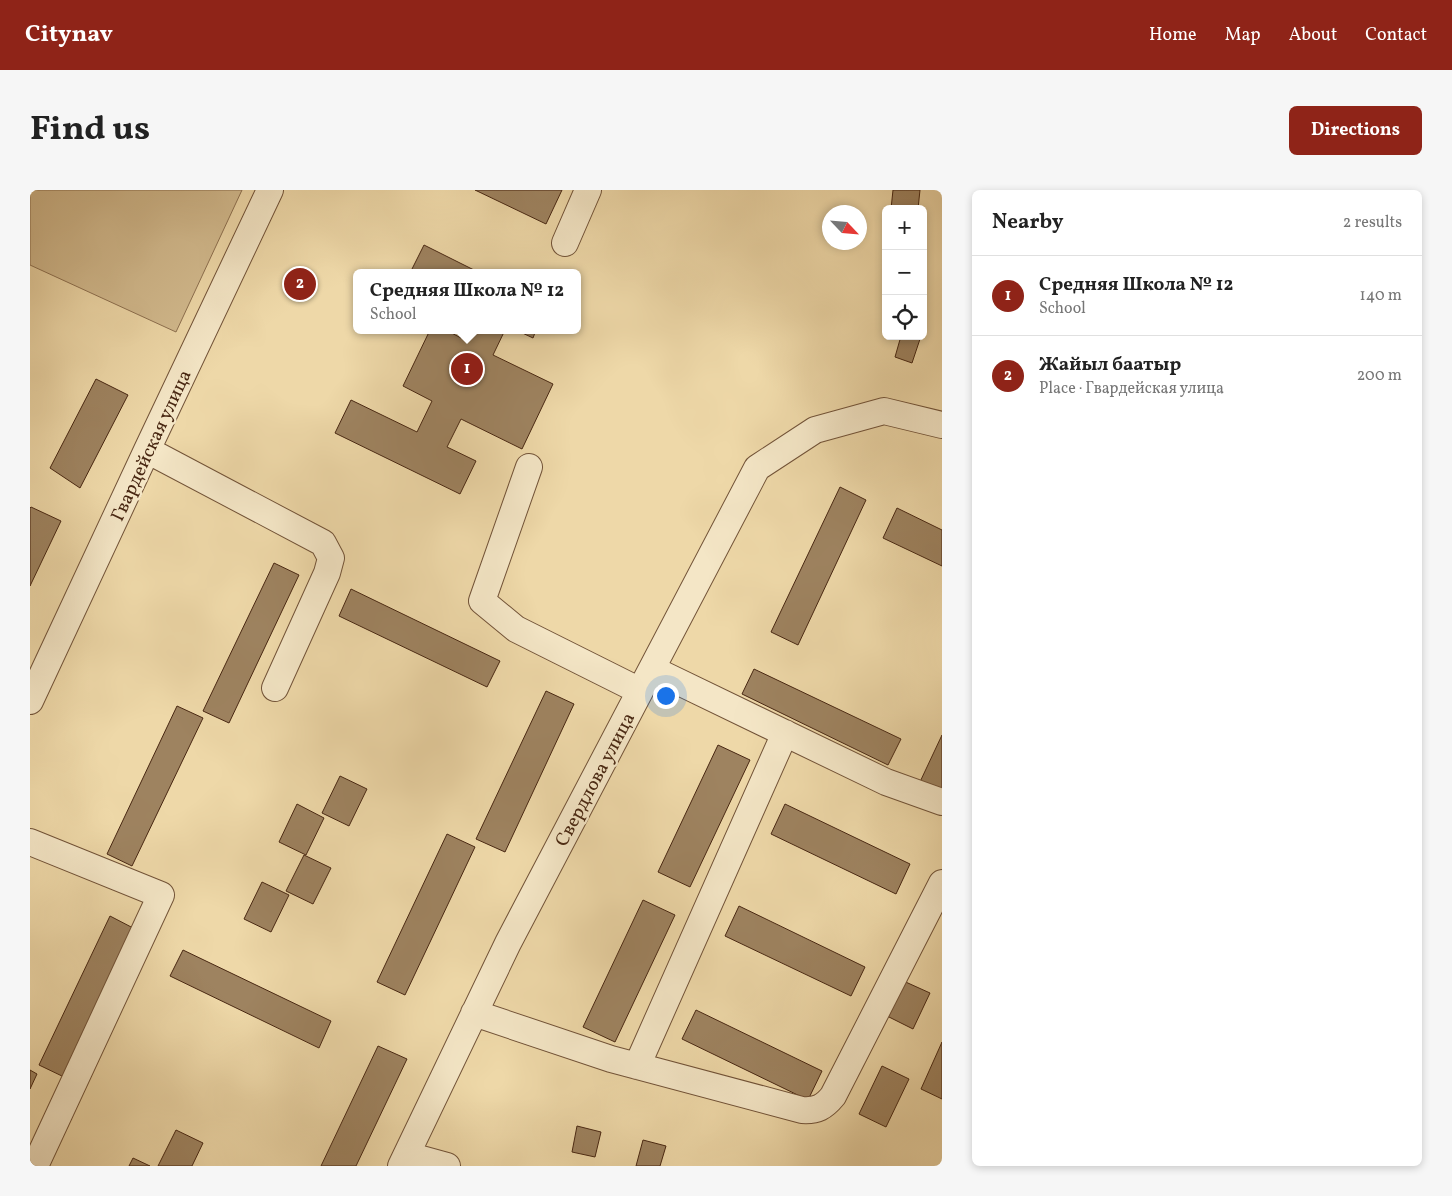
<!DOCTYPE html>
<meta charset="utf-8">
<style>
body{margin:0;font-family:Vollkorn,serif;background:#f6f6f6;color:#222}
.controls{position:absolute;right:15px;top:15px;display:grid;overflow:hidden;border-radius:8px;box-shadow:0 2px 8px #0003}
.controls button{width:45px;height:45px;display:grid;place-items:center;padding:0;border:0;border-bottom:1px solid #e0e0e0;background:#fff;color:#222;font:25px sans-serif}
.compass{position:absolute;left:792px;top:15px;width:45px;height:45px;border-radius:50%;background:#fff;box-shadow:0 2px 8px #0003;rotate:116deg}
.you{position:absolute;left:635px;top:505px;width:18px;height:18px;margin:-12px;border:4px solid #fff;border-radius:50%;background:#1a73e8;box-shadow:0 0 0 8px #1a73e833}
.badge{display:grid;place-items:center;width:32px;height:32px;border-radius:50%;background:#8f2418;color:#fff;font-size:16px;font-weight:700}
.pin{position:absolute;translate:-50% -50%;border:2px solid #fff;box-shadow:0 1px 5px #0006}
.popup{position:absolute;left:323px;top:79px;width:228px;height:65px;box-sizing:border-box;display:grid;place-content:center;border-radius:8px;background:#fff;filter:drop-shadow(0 1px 4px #0005);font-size:16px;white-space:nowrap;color:#767676}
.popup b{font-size:19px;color:#222}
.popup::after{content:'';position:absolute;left:50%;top:100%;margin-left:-10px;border:10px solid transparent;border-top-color:#fff}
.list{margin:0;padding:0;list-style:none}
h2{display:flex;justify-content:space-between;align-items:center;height:65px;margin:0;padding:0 20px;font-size:21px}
h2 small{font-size:16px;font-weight:400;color:#767676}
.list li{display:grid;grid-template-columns:32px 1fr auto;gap:15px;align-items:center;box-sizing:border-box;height:80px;padding:0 20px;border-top:1px solid #e0e0e0}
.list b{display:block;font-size:19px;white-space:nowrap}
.list p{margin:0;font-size:16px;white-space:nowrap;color:#767676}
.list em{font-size:16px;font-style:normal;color:#767676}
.icon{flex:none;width:28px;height:28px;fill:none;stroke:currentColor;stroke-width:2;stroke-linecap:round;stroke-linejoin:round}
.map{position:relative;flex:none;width:912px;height:976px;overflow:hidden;border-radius:8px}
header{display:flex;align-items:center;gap:30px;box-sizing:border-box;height:70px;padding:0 25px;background:#8f2418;color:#fff}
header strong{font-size:24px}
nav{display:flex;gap:28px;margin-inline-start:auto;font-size:18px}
.intro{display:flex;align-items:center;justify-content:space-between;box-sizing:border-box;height:120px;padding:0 30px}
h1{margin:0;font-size:35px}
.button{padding:12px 22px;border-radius:8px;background:#8f2418;color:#fff;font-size:18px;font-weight:700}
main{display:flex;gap:30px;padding:0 30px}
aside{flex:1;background:#fff;border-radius:8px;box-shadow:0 2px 8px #0003}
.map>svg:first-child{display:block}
.green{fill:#d2ba8e;stroke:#8d7050}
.building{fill:#9e8360;stroke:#482712}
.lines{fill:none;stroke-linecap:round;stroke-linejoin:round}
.minor-casing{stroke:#725338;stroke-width:28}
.minor{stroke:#f4e6c6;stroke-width:26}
.labels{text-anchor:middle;stroke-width:4.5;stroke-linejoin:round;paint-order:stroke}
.street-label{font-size:19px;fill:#482712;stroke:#f4e6c6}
</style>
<header>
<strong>Citynav</strong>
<nav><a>Home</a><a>Map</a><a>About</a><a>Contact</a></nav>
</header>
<div class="intro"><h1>Find us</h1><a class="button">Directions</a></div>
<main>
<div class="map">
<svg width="912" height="976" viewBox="0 0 912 976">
<rect width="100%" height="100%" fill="#eed8a8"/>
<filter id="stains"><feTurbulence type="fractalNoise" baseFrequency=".004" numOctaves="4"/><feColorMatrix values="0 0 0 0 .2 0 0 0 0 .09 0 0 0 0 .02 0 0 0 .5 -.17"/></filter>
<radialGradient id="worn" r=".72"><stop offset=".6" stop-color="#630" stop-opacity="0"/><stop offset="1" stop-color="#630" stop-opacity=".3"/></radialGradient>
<path class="green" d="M0 0H212L146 142 0 75Z"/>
<path class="building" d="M445 0H532L516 34Z
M863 0H890L888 19H861Z
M394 55 450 83H380Z
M400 140H416L431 148 435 140H475L463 165 523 194 492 259 431 229 417 257 446 271 430 304 305 243 321 210 387 242 402 211 373 196Z
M486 140H506L503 148Z
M871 146H891L882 173 865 167Z
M66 189 98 205 50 298 20 278Z
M810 297 836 310 768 455 741 442Z
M1 317 31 331 0 396V318Z
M867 318 912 340V376L853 348Z
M244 373 269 385 199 533 173 521Z
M321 399 470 471 457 497 309 426Z
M724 479 871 549 858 575 712 504Z
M516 501 544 514 475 662 446 649Z
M147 516 173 528 102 676 77 664Z
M912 545V605L889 594Z
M688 555 720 570 660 697 628 682Z
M310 586 337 599 319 636 292 623Z
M267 614 294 628 276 665 249 652Z
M755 614 880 674 866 704 741 644Z
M417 644 445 657 375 805 347 792Z
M274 665 301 678 283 714 256 701Z
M232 692 259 705 241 742 214 729Z
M613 710 645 725 585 852 553 837Z
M709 716 835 777 821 806 695 746Z
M80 726 105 739 34 887 9 875Z
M153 760 301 831 289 858 140 786Z
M869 789 900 803 883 839 853 824Z
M666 820 792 881 778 910 652 849Z
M912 852V909L891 899Z
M348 856 377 869 326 976H291Z
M852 876 879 889 856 937 829 924Z
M0 880 7 884 0 899Z
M547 936 571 942 565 967 542 962Z
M146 940 173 953 162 976H128Z
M613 950 636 956 630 976H606Z
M103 968 120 976H99Z"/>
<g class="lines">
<defs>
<path id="minor" d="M535 53 558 0
M117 260 293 353 301 368 297 383 245 498
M499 277 452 411 486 439 610 501
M622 479 856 592 912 612
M0 511 117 260 240 0
M0 652 131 705 5 976
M444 823 581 869 772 920C787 921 794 917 803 906L912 693
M607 876 755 543
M377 965 417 976
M371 976 478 753 727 278 785 240 854 221 912 235"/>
</defs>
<use href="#minor" class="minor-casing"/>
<use href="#minor" class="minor"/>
</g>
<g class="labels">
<g class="street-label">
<text transform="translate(120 255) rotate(-65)" y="7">Гвардейская улица</text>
<text transform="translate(564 589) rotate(-62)" y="7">Свердлова улица</text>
</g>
</g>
<rect width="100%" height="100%" filter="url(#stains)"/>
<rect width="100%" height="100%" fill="url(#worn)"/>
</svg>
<div class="controls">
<button>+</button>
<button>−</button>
<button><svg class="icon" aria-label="locate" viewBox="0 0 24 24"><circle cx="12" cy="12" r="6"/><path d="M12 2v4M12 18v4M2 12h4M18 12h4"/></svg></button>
</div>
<svg class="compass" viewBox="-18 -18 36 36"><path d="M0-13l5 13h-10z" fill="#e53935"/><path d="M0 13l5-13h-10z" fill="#767676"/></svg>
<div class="you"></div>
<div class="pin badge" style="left:437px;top:179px">1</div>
<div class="popup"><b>Средняя Школа № 12</b>School</div>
<div class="pin badge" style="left:270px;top:94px">2</div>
</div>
<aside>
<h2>Nearby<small>2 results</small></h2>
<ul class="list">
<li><span class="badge">1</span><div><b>Средняя Школа № 12</b><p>School</p></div><em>140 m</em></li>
<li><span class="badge">2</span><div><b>Жайыл баатыр</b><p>Place · Гвардейская улица</p></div><em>200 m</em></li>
</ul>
</aside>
</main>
